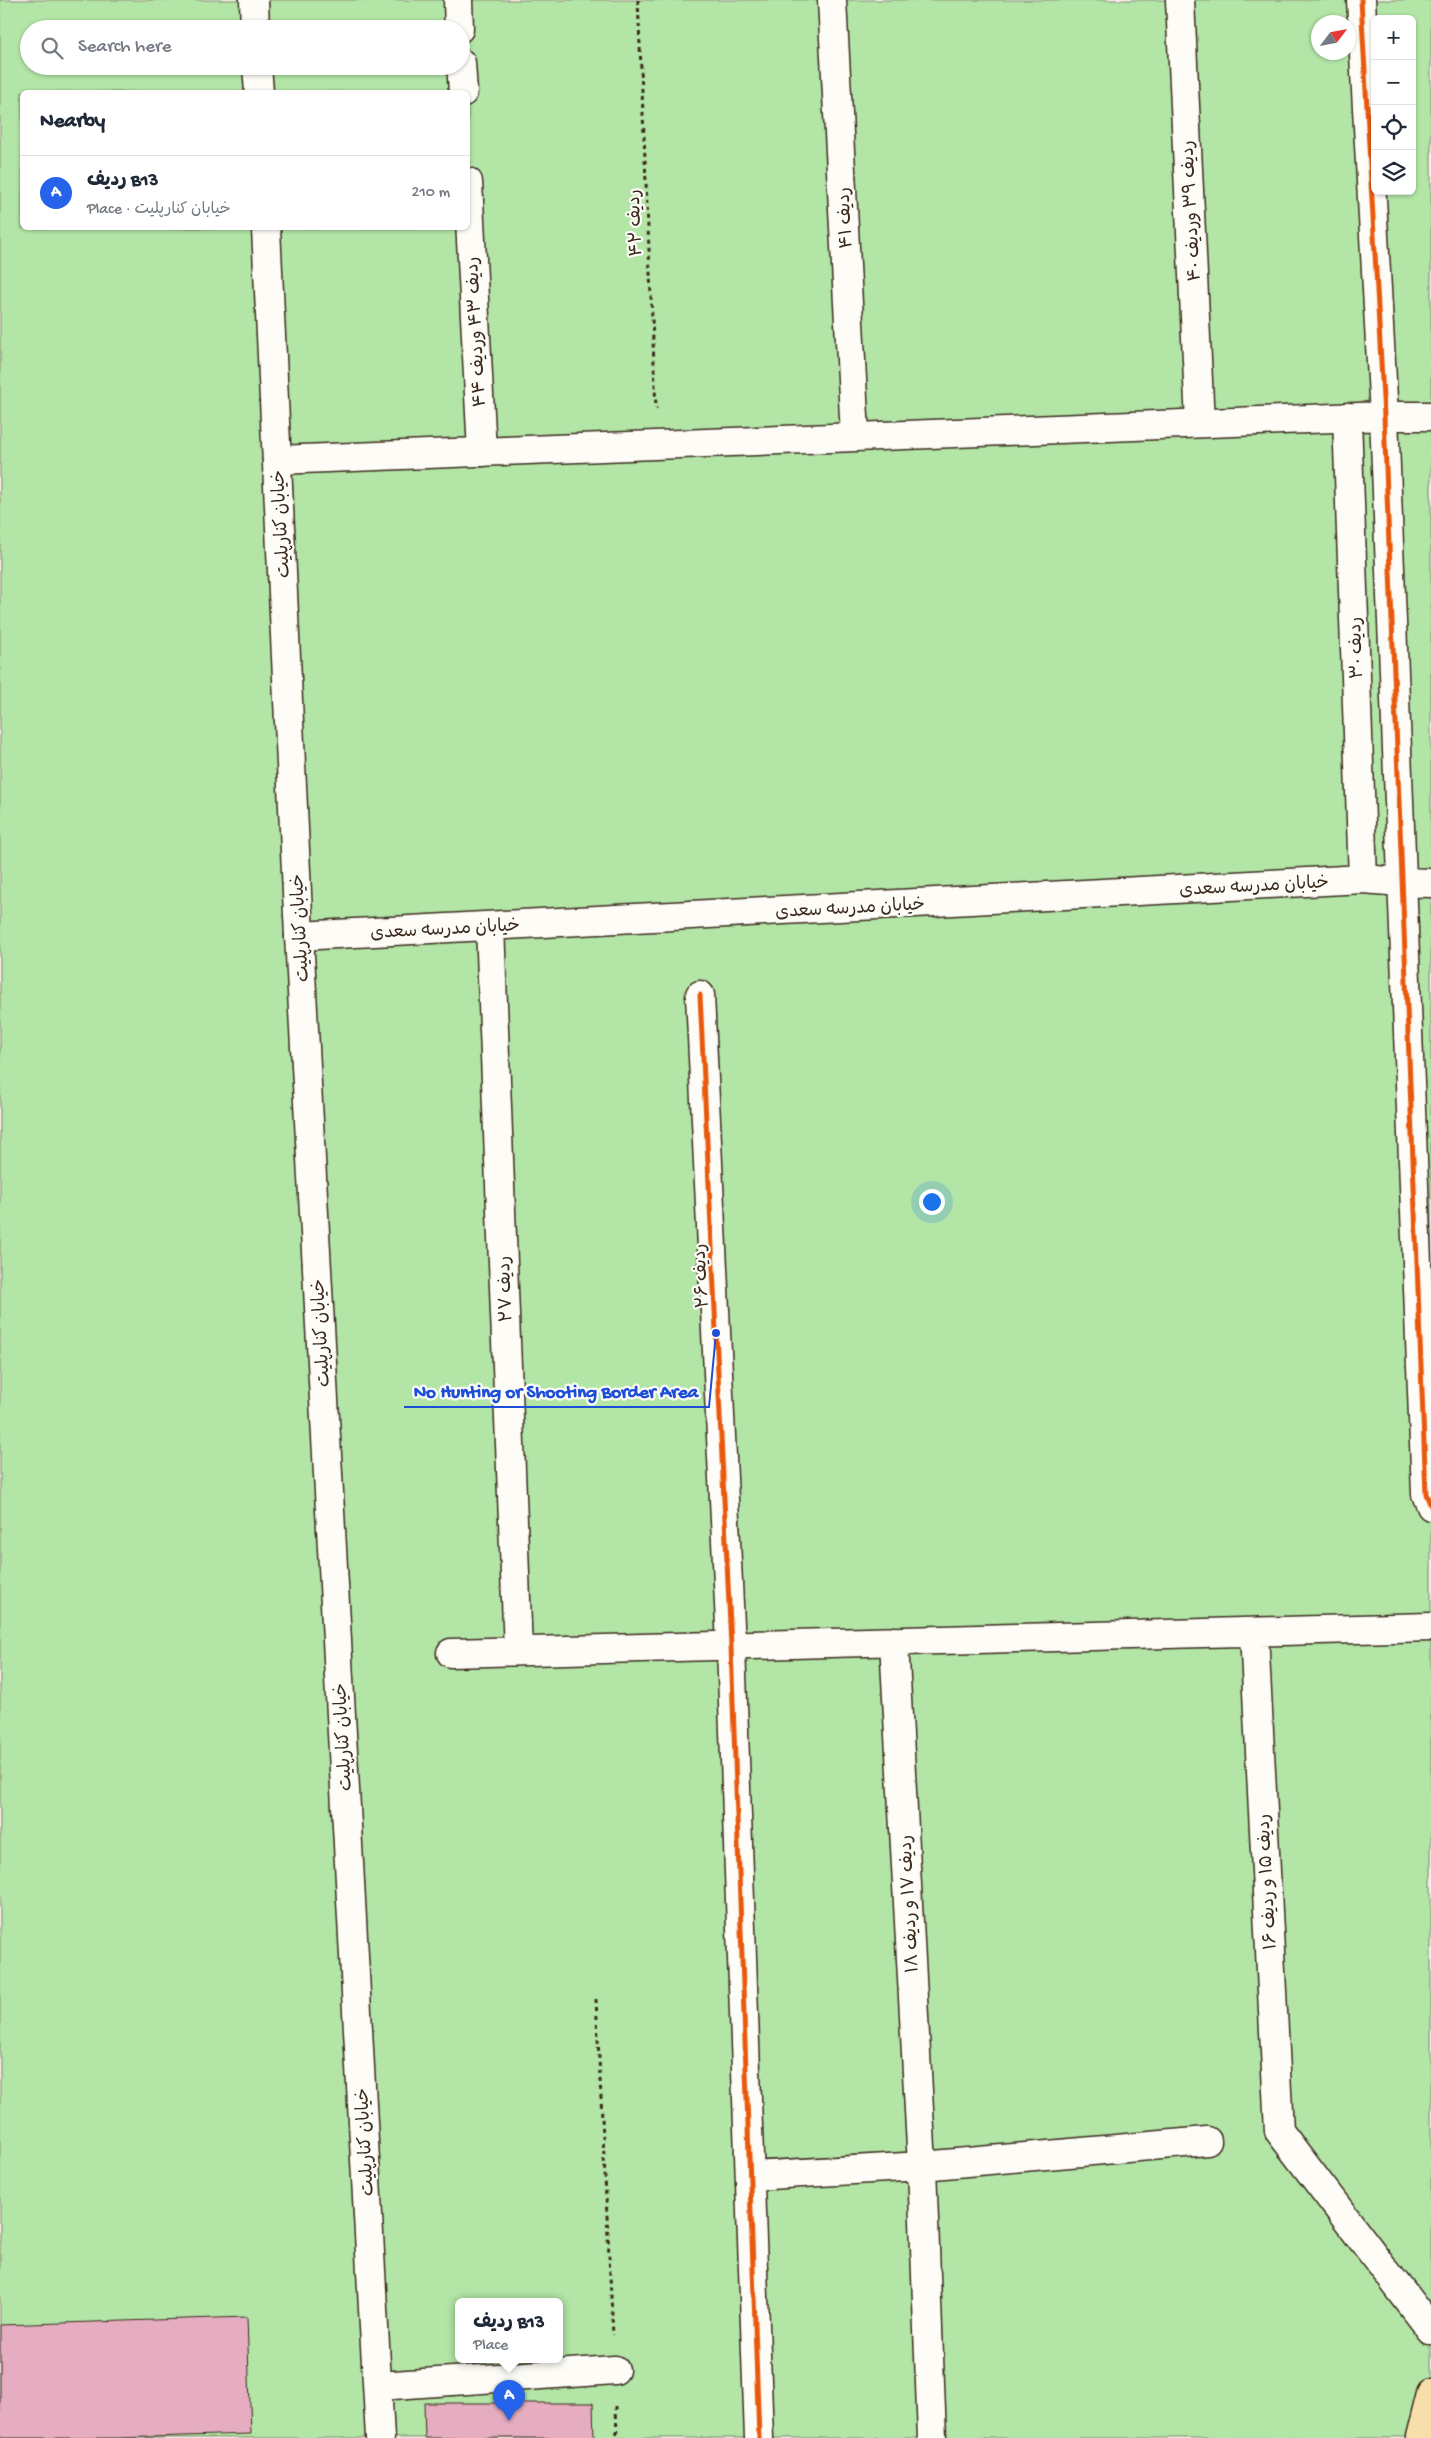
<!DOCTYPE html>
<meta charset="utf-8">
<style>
body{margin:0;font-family:"Gochi Hand","Playpen Sans Arabic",sans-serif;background:#f6f6f7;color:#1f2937}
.controls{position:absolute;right:15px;top:15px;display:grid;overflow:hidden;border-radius:8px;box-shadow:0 1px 4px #0004}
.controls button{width:45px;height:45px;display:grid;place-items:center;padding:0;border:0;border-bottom:1px solid #e0e1e3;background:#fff;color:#1f2937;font:25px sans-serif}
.compass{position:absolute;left:1311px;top:15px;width:45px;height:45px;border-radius:50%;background:#fff;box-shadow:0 1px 4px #0004;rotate:58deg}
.you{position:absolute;left:931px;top:1201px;width:18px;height:18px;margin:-12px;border:4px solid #fff;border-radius:50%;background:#1a73e8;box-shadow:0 0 0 8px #1a73e833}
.badge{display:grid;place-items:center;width:32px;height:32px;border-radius:50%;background:#2563eb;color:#fff;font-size:16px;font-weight:700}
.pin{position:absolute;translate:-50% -41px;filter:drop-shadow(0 1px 2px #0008)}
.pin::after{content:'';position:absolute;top:26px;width:18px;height:15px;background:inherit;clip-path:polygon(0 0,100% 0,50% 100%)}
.popup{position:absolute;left:455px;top:2298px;width:108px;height:65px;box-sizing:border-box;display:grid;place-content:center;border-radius:8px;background:#fff;filter:drop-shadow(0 1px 4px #0005);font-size:16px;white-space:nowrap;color:#747a83}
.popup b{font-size:19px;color:#1f2937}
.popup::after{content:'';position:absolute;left:50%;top:100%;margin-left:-10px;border:10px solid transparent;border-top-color:#fff}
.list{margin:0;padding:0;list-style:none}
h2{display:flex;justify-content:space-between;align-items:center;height:65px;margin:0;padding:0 20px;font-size:21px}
h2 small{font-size:16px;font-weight:400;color:#747a83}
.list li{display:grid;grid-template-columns:32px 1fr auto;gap:15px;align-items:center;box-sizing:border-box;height:75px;padding:0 20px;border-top:1px solid #e0e1e3}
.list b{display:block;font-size:19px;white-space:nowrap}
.list p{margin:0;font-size:16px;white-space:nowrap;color:#747a83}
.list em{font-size:16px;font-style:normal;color:#747a83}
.icon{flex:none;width:28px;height:28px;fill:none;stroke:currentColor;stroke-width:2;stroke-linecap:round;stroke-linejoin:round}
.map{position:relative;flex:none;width:1431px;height:2438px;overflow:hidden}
.search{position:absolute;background:#fff;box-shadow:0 1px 4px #0004;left:20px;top:20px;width:450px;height:55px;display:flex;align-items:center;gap:12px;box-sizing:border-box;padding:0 18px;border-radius:28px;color:#747a83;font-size:19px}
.panel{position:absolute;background:#fff;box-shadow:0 1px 4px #0004;left:20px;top:90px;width:450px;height:140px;border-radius:8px}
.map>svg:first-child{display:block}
.green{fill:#b2e5a6;stroke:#768862;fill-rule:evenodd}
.building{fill:#e5adbf;stroke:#3b2a1e}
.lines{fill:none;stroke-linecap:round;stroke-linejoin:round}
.minor-casing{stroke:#3b2a1e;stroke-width:31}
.tertiary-casing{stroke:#3b2a1e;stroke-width:31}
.secondary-casing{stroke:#3b2a1e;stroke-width:31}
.primary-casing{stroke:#3b2a1e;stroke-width:31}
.path{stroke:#3b2a1e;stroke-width:3;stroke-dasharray:4 4;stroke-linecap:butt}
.minor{stroke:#fdfcf7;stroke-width:28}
.tertiary{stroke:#fdfcf7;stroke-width:28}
.secondary{stroke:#fdfcf7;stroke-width:28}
.primary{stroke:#f8deab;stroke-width:28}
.cycleway-casing{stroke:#fdfcf7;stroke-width:8}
.cycleway{stroke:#e8590c;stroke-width:5}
.labels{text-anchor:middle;stroke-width:4.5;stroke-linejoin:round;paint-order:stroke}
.street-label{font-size:18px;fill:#3b2a1e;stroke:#fdfcf7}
.leader{fill:none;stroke:#1d4ed8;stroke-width:2}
.callout-dot{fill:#1d4ed8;stroke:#fdfcf7;stroke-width:2}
.callout-label{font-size:19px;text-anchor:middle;font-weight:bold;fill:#1d4ed8;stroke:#fdfcf7;stroke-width:4.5;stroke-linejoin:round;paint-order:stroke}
</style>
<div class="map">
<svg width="1431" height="2438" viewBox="0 0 1431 2438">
<rect width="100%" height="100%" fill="#f8ecec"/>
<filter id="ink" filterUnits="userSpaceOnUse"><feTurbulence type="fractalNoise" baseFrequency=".02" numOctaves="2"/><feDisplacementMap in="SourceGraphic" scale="10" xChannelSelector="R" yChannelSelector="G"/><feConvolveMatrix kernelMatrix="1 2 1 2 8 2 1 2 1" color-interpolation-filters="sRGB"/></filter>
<g filter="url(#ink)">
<path class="green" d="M0 0H1431V2438H0ZM1375 19H1412V191H1375ZM1318 22H1348V52H1318ZM29 29H461V66H29ZM22 92H468V228H22ZM459 2302H559V2360H459Z"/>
<path class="building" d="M247 2317 251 2434 116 2438H0V2325Z
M424 2403H593L594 2438H425Z"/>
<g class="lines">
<defs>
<path id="minor" d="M458 0 459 29
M832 0 855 436
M1180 0 1200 423
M461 63 463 92
M468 182 482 452
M1347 417 1363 879
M490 926 518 1651
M299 936 1363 879 1401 882
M700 995 731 1646 759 2438
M1254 1632 1279 2131 1431 2330
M894 1641 922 2166 932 2438
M451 1653 1431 1627
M750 2176 922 2166 1207 2141
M378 2386 615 2370"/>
<path id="tertiary" d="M1361 0 1384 416 1426 1494 1431 1506
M277 460 1384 416H1431
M1401 882 1431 883"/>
<path id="secondary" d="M254 0 255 29
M257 66 259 92
M266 228 299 936 380 2438"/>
<path id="primary" d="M1420 2438 1431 2394"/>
</defs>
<use href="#minor" class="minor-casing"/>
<use href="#tertiary" class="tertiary-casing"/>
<use href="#secondary" class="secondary-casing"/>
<use href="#primary" class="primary-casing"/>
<path class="path" d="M638 0 656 409
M596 1999 613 2335
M616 2406 617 2438"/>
<use href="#minor" class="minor"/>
<use href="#tertiary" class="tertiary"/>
<use href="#secondary" class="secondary"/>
<use href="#primary" class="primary"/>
<defs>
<path id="cycleway" d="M1361 0 1384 416 1426 1494 1431 1506
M700 995 731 1646 759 2438"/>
</defs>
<use href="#cycleway" class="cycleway-casing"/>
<use href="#cycleway" class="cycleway"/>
</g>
</g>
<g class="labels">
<g class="street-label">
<text transform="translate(1190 211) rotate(-93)" y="6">ردیف ۳۹ وردیف ۴۰</text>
<text transform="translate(844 218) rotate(-93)" y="6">ردیف ۴۱</text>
<text transform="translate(634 223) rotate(-92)" y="6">ردیف ۴۲</text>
<text transform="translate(475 332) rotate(-93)" y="6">ردیف ۴۳ وردیف ۴۴</text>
<text transform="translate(280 524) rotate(-93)" y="6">خیابان کنارپلیت</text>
<text transform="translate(1355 648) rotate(-92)" y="6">ردیف ۳۰</text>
<text transform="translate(1254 885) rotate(-3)" y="6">خیابان مدرسه سعدی</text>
<text transform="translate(850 907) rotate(-3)" y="6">خیابان مدرسه سعدی</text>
<text transform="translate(299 928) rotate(-93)" y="6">خیابان کنارپلیت</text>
<text transform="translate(445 928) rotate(-3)" y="6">خیابان مدرسه سعدی</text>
<text transform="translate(700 1276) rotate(-93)" y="6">ردیف ۲۶</text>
<text transform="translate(504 1289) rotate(-92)" y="6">ردیف ۲۷</text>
<text transform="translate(320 1333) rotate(-93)" y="6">خیابان کنارپلیت</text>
<text transform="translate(342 1737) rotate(-93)" y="6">خیابان کنارپلیت</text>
<text transform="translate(1266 1882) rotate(-93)" y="6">ردیف ۱۵ و ردیف ۱۶</text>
<text transform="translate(908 1904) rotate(-93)" y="6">ردیف ۱۷ و ردیف ۱۸</text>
<text transform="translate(364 2142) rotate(-93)" y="6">خیابان کنارپلیت</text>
</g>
</g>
<path class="leader" d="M716 1333L709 1407H404"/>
<circle class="callout-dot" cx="716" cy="1333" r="5"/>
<g class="callout-label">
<text x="556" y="1397">No Hunting or Shooting Border Area</text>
</g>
</svg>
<div class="controls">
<button>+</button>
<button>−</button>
<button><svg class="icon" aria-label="locate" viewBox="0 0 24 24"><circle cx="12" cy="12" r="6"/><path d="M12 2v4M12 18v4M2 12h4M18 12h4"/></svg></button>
<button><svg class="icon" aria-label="layers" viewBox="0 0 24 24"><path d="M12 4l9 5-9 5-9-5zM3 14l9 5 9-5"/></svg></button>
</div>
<svg class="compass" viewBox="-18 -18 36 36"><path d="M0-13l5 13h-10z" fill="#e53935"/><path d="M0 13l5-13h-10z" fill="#747a83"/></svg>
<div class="you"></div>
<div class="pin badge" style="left:509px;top:2421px">A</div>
<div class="popup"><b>ردیف B13</b>Place</div>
<div class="search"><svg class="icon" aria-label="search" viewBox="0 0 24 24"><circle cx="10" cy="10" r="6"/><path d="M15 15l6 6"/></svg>Search here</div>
<section class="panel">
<h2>Nearby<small></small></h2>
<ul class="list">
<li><span class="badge">A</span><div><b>ردیف B13</b><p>Place · خیابان کنارپلیت</p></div><em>210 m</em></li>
</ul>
</section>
</div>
